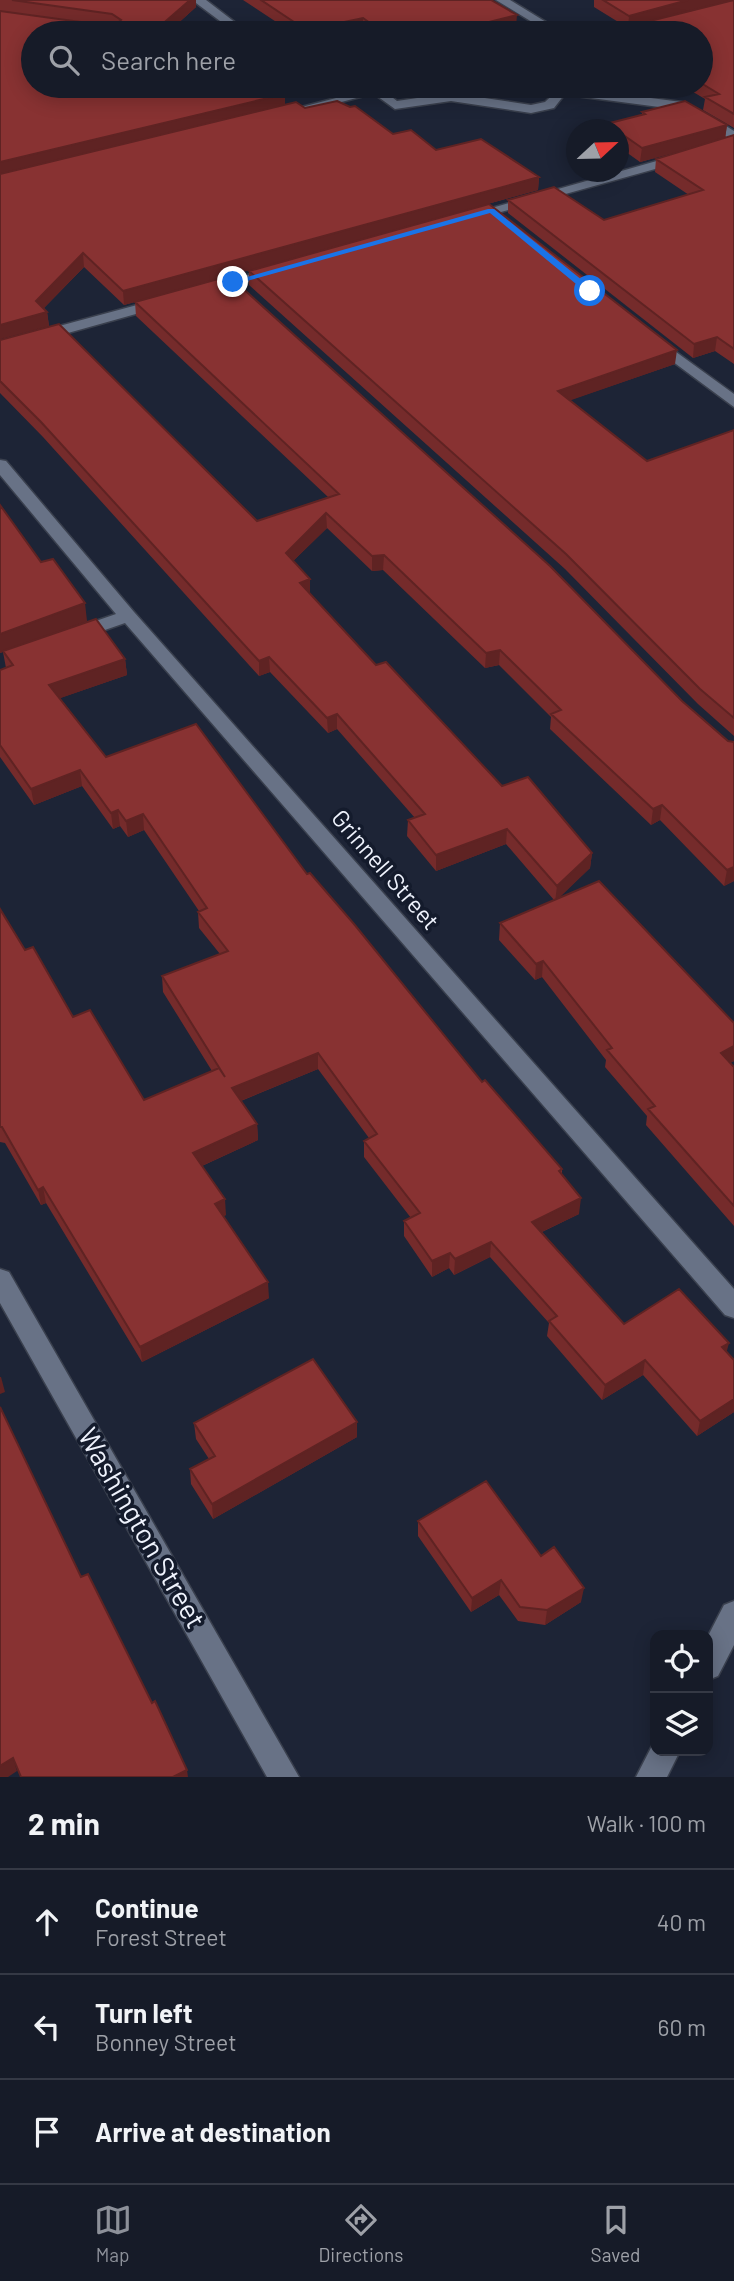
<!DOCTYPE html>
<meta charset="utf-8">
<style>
body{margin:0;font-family:Barlow,sans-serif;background:#232834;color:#f1f3f6}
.controls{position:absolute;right:21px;bottom:21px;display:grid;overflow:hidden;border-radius:14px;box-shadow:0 4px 18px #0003}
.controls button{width:63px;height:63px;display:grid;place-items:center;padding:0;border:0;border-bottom:2px solid #353945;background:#161b28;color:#f1f3f6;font:35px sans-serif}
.compass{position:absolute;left:566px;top:119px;width:63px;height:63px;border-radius:50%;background:#161b28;box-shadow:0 4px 18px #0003;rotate:68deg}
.stop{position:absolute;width:21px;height:21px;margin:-16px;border:5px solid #1a73e8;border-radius:50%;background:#fff}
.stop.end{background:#1a73e8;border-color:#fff;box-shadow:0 2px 7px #0008}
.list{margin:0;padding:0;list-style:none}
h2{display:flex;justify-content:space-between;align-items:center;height:91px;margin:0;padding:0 28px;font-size:30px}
h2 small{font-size:23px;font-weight:400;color:#9ea1a8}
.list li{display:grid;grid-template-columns:46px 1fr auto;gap:21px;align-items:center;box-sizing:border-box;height:105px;padding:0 28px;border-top:2px solid #353945}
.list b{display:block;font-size:26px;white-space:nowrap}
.list p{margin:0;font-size:23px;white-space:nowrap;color:#9ea1a8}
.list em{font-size:23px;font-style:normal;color:#9ea1a8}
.icon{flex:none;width:38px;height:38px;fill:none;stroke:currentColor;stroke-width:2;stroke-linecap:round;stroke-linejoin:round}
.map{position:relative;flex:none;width:734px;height:1777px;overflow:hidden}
.search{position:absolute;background:#161b28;box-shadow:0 4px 18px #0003;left:21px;right:21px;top:21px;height:77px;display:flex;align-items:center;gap:18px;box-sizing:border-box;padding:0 24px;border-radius:38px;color:#9ea1a8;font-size:26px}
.sheet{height:406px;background:#161b28}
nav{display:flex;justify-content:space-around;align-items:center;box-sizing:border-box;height:98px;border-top:2px solid #353945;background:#161b28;font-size:19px;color:#9ea1a8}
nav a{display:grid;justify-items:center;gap:4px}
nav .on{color:#8c9099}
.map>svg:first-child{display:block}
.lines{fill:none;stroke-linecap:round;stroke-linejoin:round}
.lane-casing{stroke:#3a404e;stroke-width:3}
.street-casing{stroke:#3a404e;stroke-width:3}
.secondary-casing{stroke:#3a404e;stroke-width:3}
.lane{fill:#687286;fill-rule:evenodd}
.street{fill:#687286;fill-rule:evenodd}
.secondary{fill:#687286;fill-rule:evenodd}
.wall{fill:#752b2b}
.shaded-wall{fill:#5f2323}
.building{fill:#883232;stroke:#5f2323;stroke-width:2}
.route{fill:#1a73e8}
.labels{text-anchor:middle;stroke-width:7;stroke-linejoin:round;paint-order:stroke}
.street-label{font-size:24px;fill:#eff3fd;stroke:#141b2c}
.near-street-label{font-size:28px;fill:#eff3fd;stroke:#141b2c}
</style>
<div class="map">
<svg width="734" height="1777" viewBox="0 0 734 1777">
<rect width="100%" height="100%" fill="#1d2436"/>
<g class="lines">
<defs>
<path id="lane" d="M562 86 568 90 554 108 531 113 451 101 395 109 370 91 380 88 397 101 451 93 531 105 545 102Z"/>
<path id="street" d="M192 0H206L249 33H236Z
M734 139V147L472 220 460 217Z
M274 267 281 271 279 274 208 293 201 289Z
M163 298 170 302 168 305 0 352V342Z
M654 336 734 394V407L649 344 646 341Z
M0 460 6 461 134 612 734 1289V1318L725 1315 125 623 79 639H67L64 635 67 631 116 614 0 475Z
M0 1269 9 1272 299 1777H267L0 1303Z"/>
<path id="secondary" d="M496 0H510L564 33H550Z
M668 18 674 22 672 25 639 33H620Z
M382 86H402L277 119 271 115Z
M524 86H557L682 102 688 106 682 110 530 90Z
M698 115H708L734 131V141L698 121Z
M734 1601V1645L718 1676 708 1680V1636L724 1605Z
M655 1740V1751H680L667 1777H636Z"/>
</defs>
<use href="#lane" class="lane-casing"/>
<use href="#street" class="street-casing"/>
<use href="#secondary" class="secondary-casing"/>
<use href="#lane" class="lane"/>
<use href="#street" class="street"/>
<use href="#secondary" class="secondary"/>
</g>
<path class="wall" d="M0 0H196V7L174 27 33 33 285 105 305 108 393 134 436 150 539 177 538 190 124 305 84 267 44 308 47 312 49 326 0 339V11L91 23 0 11Z
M243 0H491L516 27 494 33H367L363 30 349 33H293Z
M594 0H734V128L703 110 705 99 683 86H701V33H641L642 24 628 28 594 7Z
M642 112 727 125 725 138 734 135V364L715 351 693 358 508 213V200L604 220 689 195 655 172 656 159 695 147 640 162 619 147V130H605L606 124 642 115Z
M249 271 675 364 570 400 647 461 734 430V736L698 704 565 569 249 285Z
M135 302 682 701 728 741 734 742V881L724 886 660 820 651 825 550 729 551 717 499 665 485 668 383 570 372 571 327 528 293 561 310 594 376 665 502 786 592 853 590 868 558 898 734 1023V1061L730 1063 734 1067V1226L646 1125 647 1116 605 1067 606 1060 542 977 535 980 499 940 500 923 554 900 506 844 436 871 407 836 408 820 415 818 337 729 328 733 270 672 259 676 43 437 0 393V340L257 521 328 497 136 316Z
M0 505 41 562 87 621 45 637 125 659 127 675 60 698 106 757 307 874 482 1082 562 1169V1174L579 1214 542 1232 624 1324 727 1352 734 1360V1412L697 1436 643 1375 602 1400 547 1336 549 1323 490 1257 454 1275 449 1268 432 1277 404 1236V1221L411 1218 364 1157V1141L369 1138 318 1069 241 1101 257 1124 258 1140 202 1166 226 1215 223 1216 269 1298 142 1362 46 1203 41 1205 5 1143 0 1142V909L25 950 73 1017 144 1100 212 1071 163 992 162 976 220 954 199 928 198 912 199 911 144 830 128 837 120 826 113 829 82 786 34 805 0 757V670L6 668 3 652 0 653Z
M357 1422V1437L213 1519 191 1484 190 1469 209 1459 196 1439 194 1423Z
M418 1521 541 1556 581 1602 545 1625 518 1621 499 1595 471 1612 418 1536Z"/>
<path class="shaded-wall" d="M190 0H196V7L167 33 166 21Z
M688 0H732L642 23V24L628 28 629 16Z
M517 15 516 27 494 33H445Z
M363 18V30L349 33H306V30Z
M285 94V106L0 175V162Z
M727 125 725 139 640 162 642 148Z
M539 177 538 190 124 305 123 291Z
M83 253 84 267 38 314 47 312 49 326 0 339V325L36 301Z
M717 337 715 351 693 358 694 344Z
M677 350 675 364 557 405 558 391Z
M326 513 327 528 286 568V553Z
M384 555 383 570 372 571V556Z
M310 579V594L300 583Z
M85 603 87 621 0 653V634Z
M500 650 499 665 485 668 486 653Z
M269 657 270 672 259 676V661Z
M125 659 127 675 52 701 49 685Z
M337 714V729L328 733 327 718Z
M80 770 82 786 34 805 31 789Z
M662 805 660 820 651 825 653 809Z
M118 810 120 826 113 829 111 813Z
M143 814 144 830 128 837 126 821Z
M507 829 506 844 436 871V855Z
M592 853 590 868 555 902 557 886Z
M734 867V881L724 886 727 870Z
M543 961 542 977 535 980 536 964Z
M734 1046V1061L718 1069 721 1053Z
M318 1053V1069L233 1104 232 1088Z
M257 1124 258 1140 195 1169 193 1153Z
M43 1187 46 1203 41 1205 38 1190Z
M581 1198 579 1214 531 1237 532 1222Z
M225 1199 226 1215 216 1220 215 1204Z
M491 1242 490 1257 454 1275 455 1259Z
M450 1253 449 1268 432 1277V1261Z
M268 1282 269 1298 142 1362 140 1347Z
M729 1343 725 1358 722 1347Z
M645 1360 643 1375 602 1400 605 1385Z
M0 1377H1L5 1392 0 1394Z
M734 1399V1412L697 1436 700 1421Z
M357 1422V1437L213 1519 212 1504Z
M501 1580 499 1595 471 1612 472 1598Z
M584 1588 581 1602 545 1625 547 1610Z
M13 1758 17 1771 8 1777H0V1766Z
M187 1770 188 1777H173Z"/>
<path class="building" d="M12 0H190L166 21 182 33H33V86H275L285 94 0 162V11L88 23H118L121 20 112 14Z
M261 0H491L517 15 445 33H437L435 32 426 33H384L363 18 306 30Z
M603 0H688L629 16Z
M734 0V114L705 97 719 94 701 83V33H659L642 23Z
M337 101 350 107 355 106 393 134 411 130 436 150 481 139 539 177 123 291 83 253 36 301 47 312 0 325V174L296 102 305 108Z
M685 101 727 125 642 148 619 132V130H614L606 124 645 114 642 112Z
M734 135V349L717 337 694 344 508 200 554 187 604 220 703 190 656 159Z
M489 204 677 350 558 391 647 461 734 430V718L700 689 566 554 249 271Z
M229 276 550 566 682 701 728 741 734 742V867L727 870 662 805 653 809 551 714 561 710 500 650 486 653 384 555 372 556 326 513 286 553 310 579 300 583 376 665 386 662 502 786 528 777 592 853 557 886 507 829 436 855 408 820 425 814 337 714 327 718 269 657 259 661 41 422 0 381V340L59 324 257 521 339 494 135 302Z
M0 505 41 562 53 559 85 603 0 634Z
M96 619 125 659 49 685 106 757 196 724 307 874 310 873 354 924 482 1082 485 1080 562 1169 559 1171 581 1198 532 1222 624 1324 679 1289 729 1343 722 1347 734 1360V1399L700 1421 645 1360 605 1385 549 1321 557 1316 491 1242 455 1259 450 1253 432 1261 404 1221 420 1213 364 1141 377 1134 318 1053 232 1088 257 1124 193 1153 225 1199 215 1204 268 1282 140 1347 43 1187 38 1190 2 1127H0V909L25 950 33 947 73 1017 90 1010 144 1100 219 1068 225 1077 162 976 228 951 198 912 207 908 143 814 126 821 118 810 111 813 80 770 31 789 0 745V670L13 665 3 651Z
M599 881 734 1023V1046L721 1053 734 1067V1206L648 1109 655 1106 607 1050 612 1048 543 961 536 964 500 923Z
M313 1359 357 1422 212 1504 190 1469 215 1456 194 1423Z
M0 1407 81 1577 88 1574 152 1703 155 1701 187 1770 173 1777H21L13 1758 0 1766Z
M486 1481 541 1556 554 1547 584 1588 547 1610 520 1607 501 1580 472 1598 418 1521Z"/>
<path class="route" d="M488 209H494L593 289V293H587L490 213 236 284 229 282Z"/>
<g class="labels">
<g class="street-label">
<text transform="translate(385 870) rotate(49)" y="8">Grinnell Street</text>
</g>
<g class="near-street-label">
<text transform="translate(142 1528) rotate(60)" y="10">Washington Street</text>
</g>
</g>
</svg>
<div class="controls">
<button><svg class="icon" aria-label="locate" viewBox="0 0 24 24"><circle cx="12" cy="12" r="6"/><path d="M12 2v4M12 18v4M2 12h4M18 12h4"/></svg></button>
<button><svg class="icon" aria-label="layers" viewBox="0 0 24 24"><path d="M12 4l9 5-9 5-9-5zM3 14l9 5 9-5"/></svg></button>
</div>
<svg class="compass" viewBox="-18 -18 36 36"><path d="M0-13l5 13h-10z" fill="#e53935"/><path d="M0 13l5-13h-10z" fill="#9ea1a8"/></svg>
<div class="stop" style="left:590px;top:291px"></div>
<div class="stop end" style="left:233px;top:282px"></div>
<div class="search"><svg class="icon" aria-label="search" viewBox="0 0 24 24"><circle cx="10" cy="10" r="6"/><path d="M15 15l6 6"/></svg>Search here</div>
</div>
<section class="sheet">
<h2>2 min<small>Walk · 100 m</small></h2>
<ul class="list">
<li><svg class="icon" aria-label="ahead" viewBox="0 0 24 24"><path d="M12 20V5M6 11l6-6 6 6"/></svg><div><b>Continue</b><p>Forest Street</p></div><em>40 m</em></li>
<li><svg class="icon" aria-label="left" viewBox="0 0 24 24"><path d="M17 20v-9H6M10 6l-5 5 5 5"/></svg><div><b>Turn left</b><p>Bonney Street</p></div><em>60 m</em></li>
<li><svg class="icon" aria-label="arrive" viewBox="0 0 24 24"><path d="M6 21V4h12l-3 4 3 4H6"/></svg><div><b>Arrive at destination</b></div></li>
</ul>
</section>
<nav>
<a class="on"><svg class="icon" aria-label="map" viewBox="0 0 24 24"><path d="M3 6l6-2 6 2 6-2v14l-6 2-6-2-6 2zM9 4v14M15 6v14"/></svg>Map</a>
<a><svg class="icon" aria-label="directions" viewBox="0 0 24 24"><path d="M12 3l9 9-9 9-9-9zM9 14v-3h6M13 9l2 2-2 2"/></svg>Directions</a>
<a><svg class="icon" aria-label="saved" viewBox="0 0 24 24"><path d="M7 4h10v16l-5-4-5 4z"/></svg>Saved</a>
</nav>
